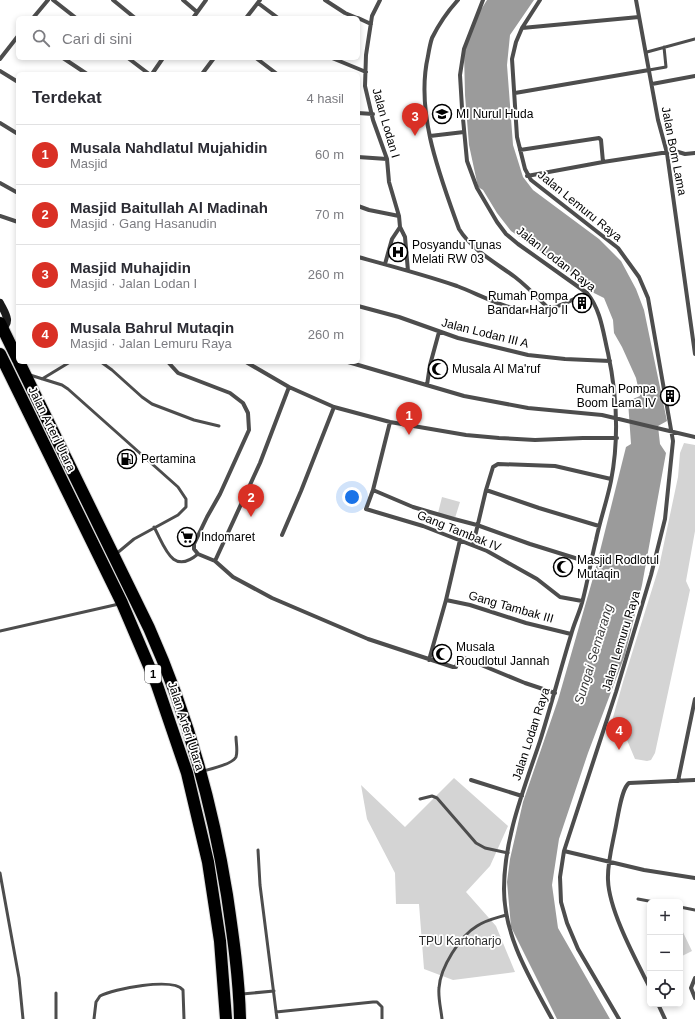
<!DOCTYPE html>
<html lang="id">
<meta charset="utf-8">
<style>
body{margin:0;font-family:Helvetica,sans-serif;background:#f7f7f7;color:#2b2b33}
.controls{position:absolute;right:12px;bottom:12px;display:grid;overflow:hidden;border-radius:6px;box-shadow:0 2px 6px #0003}
.controls button{width:36px;height:36px;display:grid;place-items:center;padding:0;border:0;border-bottom:1px solid #e1e1e2;background:#fff;color:#2b2b33;font:20px sans-serif}
.you{position:absolute;left:352px;top:497px;width:14px;height:14px;margin:-10px;border:3px solid #fff;border-radius:50%;background:#1a73e8;box-shadow:0 0 0 6px #1a73e833}
.badge{display:grid;place-items:center;width:26px;height:26px;border-radius:50%;background:#d93025;color:#fff;font-size:13px;font-weight:700}
.pin{position:absolute;translate:-50% -33px;filter:drop-shadow(0 1px 2px #0008)}
.pin::after{content:'';position:absolute;top:21px;width:14px;height:12px;background:inherit;clip-path:polygon(0 0,100% 0,50% 100%)}
.list{margin:0;padding:0;list-style:none}
h2{display:flex;justify-content:space-between;align-items:center;height:52px;margin:0;padding:0 16px;font-size:17px}
h2 small{font-size:13px;font-weight:400;color:#7c7c81}
.list li{display:grid;grid-template-columns:26px 1fr auto;gap:12px;align-items:center;box-sizing:border-box;height:60px;padding:0 16px;border-top:1px solid #e1e1e2}
.list b{display:block;font-size:15px;white-space:nowrap}
.list p{margin:0;font-size:13px;white-space:nowrap;color:#7c7c81}
.list em{font-size:13px;font-style:normal;color:#7c7c81}
.icon{flex:none;width:22px;height:22px;fill:none;stroke:currentColor;stroke-width:2;stroke-linecap:round;stroke-linejoin:round}
.map{position:relative;flex:none;width:695px;height:1019px;overflow:hidden}
.search{position:absolute;background:#fff;box-shadow:0 2px 6px #0003;left:16px;top:16px;width:344px;height:44px;display:flex;align-items:center;gap:10px;box-sizing:border-box;padding:0 14px;border-radius:6px;color:#7c7c81;font-size:15px}
.panel{position:absolute;background:#fff;box-shadow:0 2px 6px #0003;left:16px;top:72px;width:344px;height:292px;border-radius:6px}
.map>svg:first-child{display:block}
.green{fill:#d4d4d4}
.water{fill:#9b9b9b}
.lines{fill:none;stroke-linecap:round;stroke-linejoin:round}
.highway-casing{stroke:#dbdbdb;stroke-width:14}
.lane{stroke:#4d4d4d;stroke-width:3}
.street{stroke:#4d4d4d;stroke-width:4}
.secondary{stroke:#1a1a1a;stroke-width:8}
.highway{stroke:#000;stroke-width:12}
.labels{text-anchor:middle;stroke-width:3.5;stroke-linejoin:round;paint-order:stroke}
.shield{fill:#fff;stroke:#4c4c4c;stroke-width:1}
.shield-label{font-size:11px;font-weight:bold;fill:#000}
.poi-label{font-size:12px;fill:#000;stroke:#fff;text-anchor:start}
.street-label{font-size:12px;fill:#000;stroke:#fff}
.park-label{font-size:12px;fill:#2b2b2b;stroke:#fff}
.water-label{font-size:13px;font-style:italic;fill:#3c3c3c;stroke:#fff}
</style>
<div class="map">
<svg width="695" height="1019" viewBox="0 0 695 1019">
<rect width="100%" height="100%" fill="#fff"/>
<path class="green" d="M684 443 695 445V531L686 581 690 590 655 753 651 760 647 761 635 759 624 733 610 728 623 682 659 567 678 477 680 453Z
M442 497 460 502 455 518 438 513Z
M454 778 508 826 490 866 466 892 496 926 515 972 453 980 424 969 419 904H396L395 873 367 819 361 785 405 827Z
M680 926 692 951 680 957Z"/>
<path class="water" d="M487 0H534L510 35 507 65 513 145 523 177 533 190 599 239 621 261 636 289 644 310 667 421 658 426 660 444 666 453 642 585 625 655 588 753 559 839 552 885 558 928 610 1019H557L511 927 507 882 510 859 523 802 558 700 595 571 626 447 631 444 628 401 640 396 636 378 622 347 614 333 613 320 604 298 590 291 571 272 511 231 497 213 483 190 478 187 469 145 465 95 464 52 477 16Z"/>
<g class="lines">
<defs>
<path id="highway" d="M0 323 18 360
M0 354 122 603 157 685 187 773 208 862 220 941 226 1019
M19 362 149 628C188 715 212 802 227 895 233 936 239 977 240 1019"/>
</defs>
<use href="#highway" class="highway-casing"/>
<path class="lane" d="M647 52 695 39
M649 70 666 67 664 47
M101 362 112 370 142 397 152 404 194 420 219 426
M30 375 62 385 68 389 178 487 186 499V507L178 515 134 539 116 554
M42 379 70 362
M154 527C165 547 172 576 198 554
M0 631 119 604
M203 771C211 769 233 764 236 757 238 751 236 743 236 737
M420 799 432 796 437 798 476 843 485 848 508 853
M258 850 260 885 277 1019
M0 873 19 978 23 1019
M638 899 654 902
M680 907 695 910
M56 993V1019
M242 994 274 991
M276 1012 373 1002H377L382 1007V1019
M94 1019 96 1002 100 996C113 989 173 977 183 990L184 1019
M442 1019C441 1009 438 998 439 988 440 968 460 936 477 926 486 920 496 918 506 915"/>
<path class="street" d="M53 0 76 18
M113 0 135 18
M183 0 197 12
M325 0 345 13 357 18
M380 0 372 16 366 55 365 86 373 120 387 159 389 182 399 216 400 227 405 237 408 271
M458 0C447 12 439 24 432 38 430 44 429 50 428 56 415 113 440 176 459 229 472 250 496 263 515 277 528 287 538 298 549 309
M483 0 464 49 460 75 462 108 467 161 477 188 497 222 506 234 518 244 587 293C601 310 603 332 608 353 617 395 619 439 611 481 607 501 600 520 596 540 591 560 588 580 583 599 580 612 574 623 571 635 560 671 551 706 540 741 524 789 504 838 504 889 504 937 530 978 552 1019
M540 0 522 28 516 42 512 59 517 137 525 169 531 180 618 248 639 277 648 298 673 441 665 519 651 575 616 692 564 851 560 877 561 902 567 923 578 949 619 1019
M636 0 658 120 667 153 695 354
M258 3 278 18
M33 18 48 0
M193 18 206 0
M246 18 260 0
M358 18 371 24
M522 28 639 17
M63 58 87 74
M128 58 149 74
M256 58 277 74
M332 58 366 72
M0 59 18 36
M0 71 18 82
M152 74 163 58
M202 74 214 58
M652 84 695 76
M515 93 649 70
M358 113 373 114
M0 123 18 134
M430 136 464 132
M520 150 599 138 601 140 603 162 675 151 685 154 695 153
M358 157 387 159
M527 176 603 162
M0 183 18 193
M358 206 369 210 399 216
M0 216 18 222
M358 257C391 266 425 275 457 286 481 295 510 312 535 311 554 310 570 301 587 293
M385 264 392 239 400 227
M358 306 399 317 458 338 528 355 565 359 610 361
M168 362 178 373 230 393 243 403 248 413 249 430 220 494 207 517 194 544V549L198 554 215 561 233 577 272 598 368 639 453 667H456L459 658 462 657 525 683 555 693
M246 362 289 387 334 407 390 422 466 435 499 438 535 440 583 438H617
M348 362 464 396 528 408 602 415 695 437
M427 385 430 365 439 332
M390 422 373 490 366 509 423 526 487 551 537 579 560 597 582 601
M373 490 413 507 454 519 477 525 530 544 591 563
M486 490 493 467 498 464 555 466 611 479
M282 535 301 491 334 407
M473 545 486 490 539 508 599 526
M215 561 260 463 289 387
M446 600 470 605 526 623 571 634
M429 660 446 600 460 540
M471 780 522 796
M678 781 695 699
M564 851 644 870 695 878
M695 978 691 988 695 998
M650 988C636 960 609 911 608 880 607 861 614 839 617 820 619 811 622 788 629 783L695 780
M658 1004 665 1019"/>
<path class="secondary" d="M0 303C5 313 13 323 0 329"/>
<use href="#highway" class="highway"/>
</g>
<defs>
<symbol id="school-ring" viewBox="-11 -11 22 22"><circle r="9.5" fill="#fff" stroke="#000" stroke-width="1.5"/><path d="M0-5L7-2L0 1L-7-2ZM-4 1L0 2.5L4 1V4Q0 6-4 4Z" fill="#000"/></symbol>
<symbol id="hospital-ring" viewBox="-11 -11 22 22"><circle r="9.5" fill="#fff" stroke="#000" stroke-width="1.5"/><path d="M-5-5h3v3.5h4V-5h3V5h-3V1.5h-4V5h-3Z" fill="#000"/></symbol>
<symbol id="building-ring" viewBox="-11 -11 22 22"><circle r="9.5" fill="#fff" stroke="#000" stroke-width="1.5"/><path d="M-4-6H4V6H1V3H-1V6H-4ZM-2.5-4.3h1.7v1.8h-1.7ZM.8-4.3h1.7v1.8H.8ZM-2.5-1h1.7V.8h-1.7ZM.8-1h1.7V.8H.8Z" fill="#000"/></symbol>
<symbol id="mosque-ring" viewBox="-11 -11 22 22"><circle r="9.5" fill="#fff" stroke="#000" stroke-width="1.5"/><path d="M3.5-4.9A6 6 0 1 0 3.5 4.9A5 5 0 1 1 3.5-4.9Z" fill="#000"/></symbol>
<symbol id="fuel-ring" viewBox="-11 -11 22 22"><circle r="9.5" fill="#fff" stroke="#000" stroke-width="1.5"/><path d="M-5.5-6h7V0h2V4h1.3V-2.5L3-4.5l.8-.8L6-3V5H2.5V1h-1V6h-7ZM-4.2-4.7v3.2H.2V-4.7Z" fill="#000"/></symbol>
<symbol id="supermarket-ring" viewBox="-11 -11 22 22"><circle r="9.5" fill="#fff" stroke="#000" stroke-width="1.5"/><path d="M-6-5.5h2.5l.6 2H6L4.5 2H-2.5L-4.4-4H-6ZM-1.5 3.2a1.3 1.3 0 1 0 .1 0ZM3 3.2a1.3 1.3 0 1 0 .1 0Z" fill="#000"/></symbol>
</defs>
<g fill-rule="evenodd">
<use href="#school-ring" x="431" y="103" width="22" height="22"/>
<use href="#hospital-ring" x="387" y="241" width="22" height="22"/>
<use href="#building-ring" x="571" y="292" width="22" height="22"/>
<use href="#mosque-ring" x="427" y="358" width="22" height="22"/>
<use href="#building-ring" x="659" y="385" width="22" height="22"/>
<use href="#fuel-ring" x="116" y="448" width="22" height="22"/>
<use href="#supermarket-ring" x="176" y="526" width="22" height="22"/>
<use href="#mosque-ring" x="552" y="556" width="22" height="22"/>
<use href="#mosque-ring" x="431" y="643" width="22" height="22"/>
</g>
<g class="labels">
<rect class="shield" x="145" y="665" width="16" height="18" rx="3"/>
<g class="shield-label">
<text x="153" y="678">1</text>
</g>
<g class="poi-label">
<text x="456" y="118">MI Nurul Huda</text>
<text x="412" y="249">Posyandu Tunas<tspan x="412" dy="14">Melati RW 03</tspan></text>
<text x="568" y="300" text-anchor="end">Rumah Pompa<tspan x="568" dy="14">Bandar Harjo II</tspan></text>
<text x="452" y="373">Musala Al Ma'ruf</text>
<text x="656" y="393" text-anchor="end">Rumah Pompa<tspan x="656" dy="14">Boom Lama IV</tspan></text>
<text x="141" y="463">Pertamina</text>
<text x="201" y="541">Indomaret</text>
<text x="577" y="564">Masjid Rodlotul<tspan x="577" dy="14">Mutaqin</tspan></text>
<text x="456" y="651">Musala<tspan x="456" dy="14">Roudlotul Jannah</tspan></text>
</g>
<g class="street-label">
<text transform="translate(386 123) rotate(74)" y="4">Jalan Lodan I</text>
<text transform="translate(674 151) rotate(79)" y="4">Jalan Bom Lama</text>
<text transform="translate(580 206) rotate(39)" y="4">Jalan Lemuru Raya</text>
<text transform="translate(556 259) rotate(38)" y="4">Jalan Lodan Raya</text>
<text transform="translate(485 333) rotate(14)" y="4">Jalan Lodan III A</text>
<text transform="translate(52 429) rotate(64)" y="4">Jalan Arteri Utara</text>
<text transform="translate(459 531) rotate(22)" y="4">Gang Tambak IV</text>
<text transform="translate(511 607) rotate(16)" y="4">Gang Tambak III</text>
<text transform="translate(621 641) rotate(-73)" y="4">Jalan Lemuru Raya</text>
<text transform="translate(186 726) rotate(72)" y="4">Jalan Arteri Utara</text>
<text transform="translate(531 734) rotate(-72)" y="4">Jalan Lodan Raya</text>
</g>
<g class="park-label">
<text x="460" y="945">TPU Kartoharjo</text>
</g>
<g class="water-label">
<text transform="translate(593 654) rotate(-73)" y="5">Sungai Semarang</text>
</g>
</g>
</svg>
<div class="controls">
<button>+</button>
<button>−</button>
<button><svg class="icon" aria-label="locate" viewBox="0 0 24 24"><circle cx="12" cy="12" r="6"/><path d="M12 2v4M12 18v4M2 12h4M18 12h4"/></svg></button>
</div>
<div class="you"></div>
<div class="pin badge" style="left:409px;top:435px">1</div>
<div class="pin badge" style="left:251px;top:517px">2</div>
<div class="pin badge" style="left:415px;top:136px">3</div>
<div class="pin badge" style="left:619px;top:750px">4</div>
<div class="search"><svg class="icon" aria-label="search" viewBox="0 0 24 24"><circle cx="10" cy="10" r="6"/><path d="M15 15l6 6"/></svg>Cari di sini</div>
<section class="panel">
<h2>Terdekat<small>4 hasil</small></h2>
<ul class="list">
<li><span class="badge">1</span><div><b>Musala Nahdlatul Mujahidin</b><p>Masjid</p></div><em>60 m</em></li>
<li><span class="badge">2</span><div><b>Masjid Baitullah Al Madinah</b><p>Masjid · Gang Hasanudin</p></div><em>70 m</em></li>
<li><span class="badge">3</span><div><b>Masjid Muhajidin</b><p>Masjid · Jalan Lodan I</p></div><em>260 m</em></li>
<li><span class="badge">4</span><div><b>Musala Bahrul Mutaqin</b><p>Masjid · Jalan Lemuru Raya</p></div><em>260 m</em></li>
</ul>
</section>
</div>
